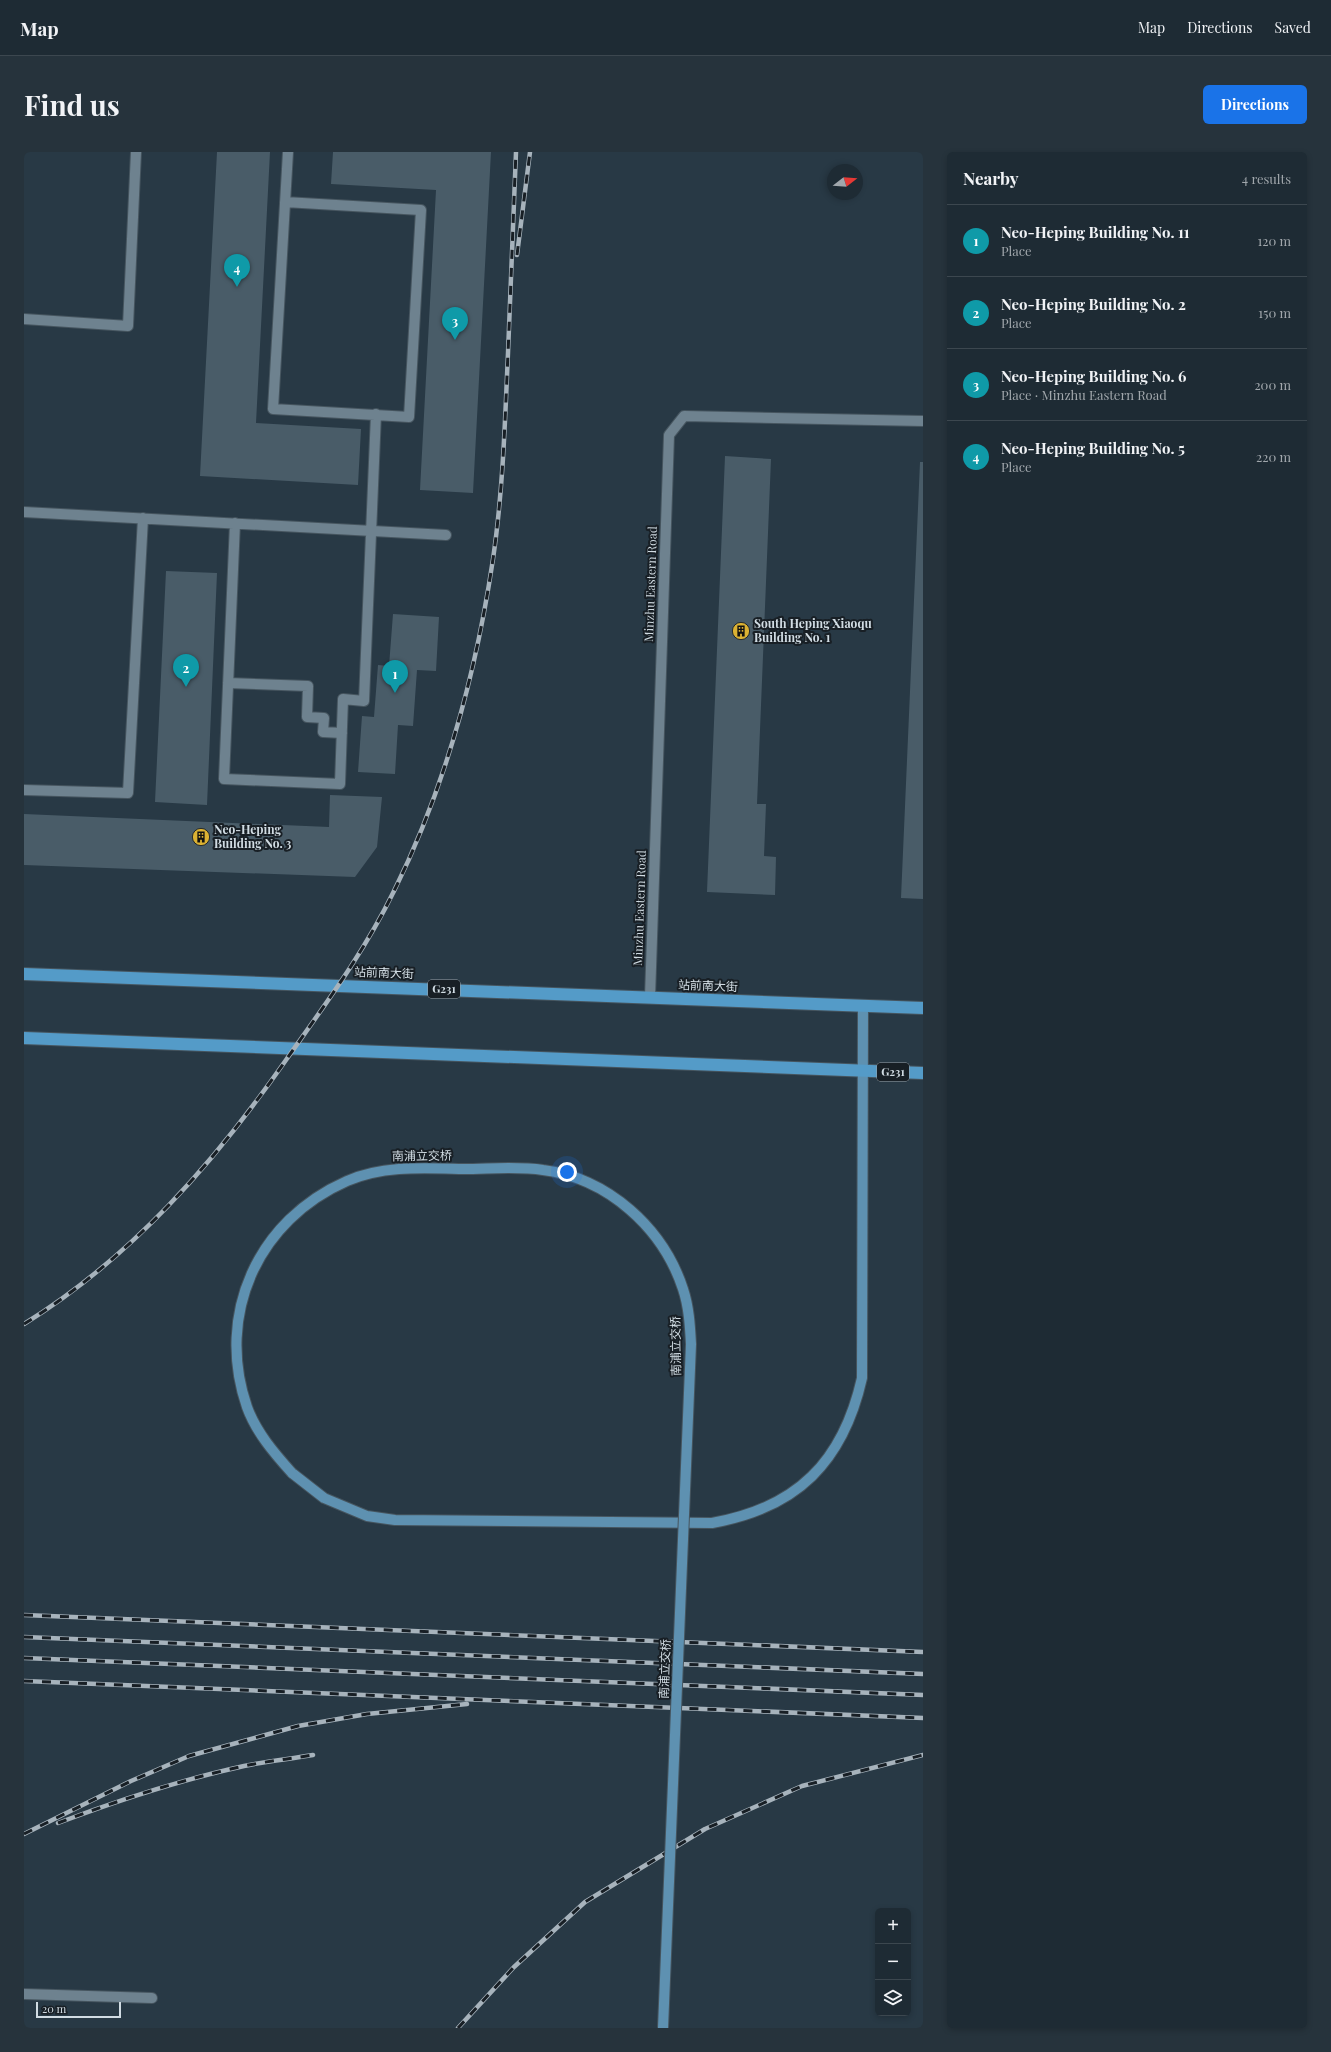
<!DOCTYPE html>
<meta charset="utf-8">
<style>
body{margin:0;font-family:"Playfair Display","Noto Sans SC",serif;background:#26333c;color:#f1f3f6}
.controls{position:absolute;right:12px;bottom:12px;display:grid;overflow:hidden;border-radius:6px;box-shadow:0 2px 6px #0003}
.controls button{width:36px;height:36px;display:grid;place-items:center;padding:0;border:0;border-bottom:1px solid #3c474f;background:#1e2b34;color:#f1f3f6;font:20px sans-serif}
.compass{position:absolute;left:803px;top:12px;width:36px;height:36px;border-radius:50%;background:#1e2b34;box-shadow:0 2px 6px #0003;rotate:73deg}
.scale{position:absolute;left:12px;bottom:10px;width:85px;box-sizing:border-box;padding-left:4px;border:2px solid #d1dce3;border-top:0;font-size:11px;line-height:14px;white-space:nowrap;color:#d1dce3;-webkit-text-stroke:3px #181f25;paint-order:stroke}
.you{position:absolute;left:543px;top:1020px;width:14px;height:14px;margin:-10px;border:3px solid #fff;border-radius:50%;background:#1a73e8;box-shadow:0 0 0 6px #1a73e833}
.badge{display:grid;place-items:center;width:26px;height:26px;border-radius:50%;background:#1a73e8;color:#fff;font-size:13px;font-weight:700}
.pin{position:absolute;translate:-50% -33px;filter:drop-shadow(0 1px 2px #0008)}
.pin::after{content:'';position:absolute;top:21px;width:14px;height:12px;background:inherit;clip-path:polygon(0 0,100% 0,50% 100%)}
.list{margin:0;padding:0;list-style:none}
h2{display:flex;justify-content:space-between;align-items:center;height:52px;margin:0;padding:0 16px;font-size:17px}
h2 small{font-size:13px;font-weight:400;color:#a1a7ac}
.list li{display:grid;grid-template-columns:26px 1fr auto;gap:12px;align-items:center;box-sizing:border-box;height:72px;padding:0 16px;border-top:1px solid #3c474f}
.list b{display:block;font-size:15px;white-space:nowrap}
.list p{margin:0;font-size:13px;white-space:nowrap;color:#a1a7ac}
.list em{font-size:13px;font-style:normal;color:#a1a7ac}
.icon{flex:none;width:22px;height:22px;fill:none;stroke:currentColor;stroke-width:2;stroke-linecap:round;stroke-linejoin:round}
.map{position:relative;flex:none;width:899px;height:1876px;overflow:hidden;border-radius:6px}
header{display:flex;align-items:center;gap:24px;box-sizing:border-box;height:56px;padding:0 20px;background:#1e2b34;border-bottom:1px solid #3c474f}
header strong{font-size:19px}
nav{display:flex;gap:22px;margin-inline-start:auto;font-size:14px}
.intro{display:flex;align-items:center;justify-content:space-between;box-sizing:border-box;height:96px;padding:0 24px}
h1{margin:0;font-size:28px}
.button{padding:10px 18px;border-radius:6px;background:#1a73e8;color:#fff;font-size:14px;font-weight:700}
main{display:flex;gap:24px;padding:0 24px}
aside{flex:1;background:#1e2b34;border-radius:6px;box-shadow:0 2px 6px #0003}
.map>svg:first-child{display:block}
.building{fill:#495c68}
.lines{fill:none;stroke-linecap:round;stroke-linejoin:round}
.minor-casing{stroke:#46555f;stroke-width:12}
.major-casing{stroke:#46555f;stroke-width:12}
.highway-casing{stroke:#46555f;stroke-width:14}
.minor{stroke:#6e828f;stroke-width:10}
.major{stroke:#5e91b1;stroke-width:10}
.highway{stroke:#549bc8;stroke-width:12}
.rail-casing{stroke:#a7b3bc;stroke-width:4.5}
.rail{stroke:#181f25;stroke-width:3;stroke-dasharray:9;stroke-linecap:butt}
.major-bridge-casing{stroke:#46555f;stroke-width:12;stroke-linecap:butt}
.major-bridge{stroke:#5e91b1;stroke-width:10}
.labels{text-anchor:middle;stroke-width:4;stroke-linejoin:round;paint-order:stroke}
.shield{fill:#181f25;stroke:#9aa3aa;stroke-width:1}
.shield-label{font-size:11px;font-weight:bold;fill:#d1dce3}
.street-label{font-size:12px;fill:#d1dce3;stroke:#181f25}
.poi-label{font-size:12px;font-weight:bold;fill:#d1dce3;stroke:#181f25;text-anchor:start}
</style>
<header>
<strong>Map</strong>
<nav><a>Map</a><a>Directions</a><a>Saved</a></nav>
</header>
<div class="intro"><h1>Find us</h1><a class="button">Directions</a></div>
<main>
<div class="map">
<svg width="899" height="1876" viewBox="0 0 899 1876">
<rect width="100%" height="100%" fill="#283945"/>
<path class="building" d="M193 0H246L232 271 337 277 334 333 176 324Z
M309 0H467L449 341 396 338 412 38 307 32Z
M701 304 747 307 733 652H742L740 704 752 705 751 743 683 740Z
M896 310H899V747L877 746Z
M142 419 193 421 183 653 131 650Z
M369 462 415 465 412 519 393 518 389 574 374 573 371 622 334 620 338 564 350 565 354 513 365 514Z
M306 643 358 645 353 695 331 725 0 713V662L305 675Z"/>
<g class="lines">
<defs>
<path id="minor" d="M261 50 397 58 385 265 249 257 264 0
M0 167 104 174 112 0
M0 360 422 383
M211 371 200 627 316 632 319 547 340 549 352 262
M204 531 284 534 283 565 300 566 299 580 318 581
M0 638 104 641 119 366
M626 845 645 283 660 264 899 269
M0 1842 128 1846"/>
<path id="major" d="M268 1321 300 1346 343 1364 371 1368 688 1371C773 1356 819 1310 838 1226L839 853"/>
<path id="highway" d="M0 822 899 856
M0 886 899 921"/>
</defs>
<use href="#minor" class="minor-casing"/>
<use href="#major" class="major-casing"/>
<use href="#highway" class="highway-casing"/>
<use href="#minor" class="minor"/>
<use href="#major" class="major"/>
<use href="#highway" class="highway"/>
<defs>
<path id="rail" d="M493 103 506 0
M0 1172C108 1105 190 1011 262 908 300 854 341 799 370 739 421 636 452 521 469 407 479 339 481 269 484 201 487 134 489 67 492 0
M0 1463 899 1500
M0 1485 899 1522
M0 1506 899 1543
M0 1529 899 1566
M34 1671C95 1648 156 1628 220 1614 243 1609 266 1607 289 1603
M0 1682 107 1629 165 1604 274 1574 343 1562 443 1552
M434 1876 490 1815 561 1750 681 1677 778 1634 899 1603"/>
</defs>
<use href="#rail" class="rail-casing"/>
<use href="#rail" class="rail"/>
<defs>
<path id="major-bridge" d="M268 1321C250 1301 232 1280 223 1255 191 1162 234 1068 323 1029 359 1013 401 1016 439 1017 465 1017 493 1014 519 1018 584 1026 639 1076 659 1137 665 1155 666 1174 667 1192L639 1876"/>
</defs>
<use href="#major-bridge" class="major-bridge-casing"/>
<use href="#major-bridge" class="major-bridge"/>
</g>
<defs>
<symbol id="building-disc" viewBox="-11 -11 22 22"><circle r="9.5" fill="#dcb233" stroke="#181f25"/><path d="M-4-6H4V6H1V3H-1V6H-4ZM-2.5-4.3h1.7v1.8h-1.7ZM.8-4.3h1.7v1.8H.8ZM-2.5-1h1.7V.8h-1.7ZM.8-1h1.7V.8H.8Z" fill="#111"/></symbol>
</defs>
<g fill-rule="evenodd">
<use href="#building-disc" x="707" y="469" width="20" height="20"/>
<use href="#building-disc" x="167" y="675" width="20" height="20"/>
</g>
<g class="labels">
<g class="shield">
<rect x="404" y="828" width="32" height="18" rx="3"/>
<rect x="853" y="911" width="32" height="18" rx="3"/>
</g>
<g class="shield-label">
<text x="420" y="841">G231</text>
<text x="869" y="924">G231</text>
</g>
<g class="street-label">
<text transform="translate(627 432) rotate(-88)" y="4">Minzhu Eastern Road</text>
<text transform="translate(616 756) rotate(-88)" y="4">Minzhu Eastern Road</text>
<text transform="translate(360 821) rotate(2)" y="4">站前南大街</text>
<text transform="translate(684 834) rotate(2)" y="4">站前南大街</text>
<text transform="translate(398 1004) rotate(-1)" y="4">南浦立交桥</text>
<text transform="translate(652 1194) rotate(-91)" y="4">南浦立交桥</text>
<text transform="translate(641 1517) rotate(-88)" y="4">南浦立交桥</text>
</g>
<g class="poi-label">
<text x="730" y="476">South Heping Xiaoqu<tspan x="730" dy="14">Building No. 1</tspan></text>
<text x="190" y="682">Neo-Heping<tspan x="190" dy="14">Building No. 3</tspan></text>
</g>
</g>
</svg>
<div class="controls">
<button>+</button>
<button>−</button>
<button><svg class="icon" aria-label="layers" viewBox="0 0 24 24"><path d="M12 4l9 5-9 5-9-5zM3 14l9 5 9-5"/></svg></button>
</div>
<svg class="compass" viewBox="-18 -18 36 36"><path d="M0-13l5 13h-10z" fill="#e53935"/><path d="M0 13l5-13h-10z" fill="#a1a7ac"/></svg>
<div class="scale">20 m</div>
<div class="you"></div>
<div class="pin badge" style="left:371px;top:541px;background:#0f9aa8">1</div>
<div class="pin badge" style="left:162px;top:535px;background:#0f9aa8">2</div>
<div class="pin badge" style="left:431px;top:188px;background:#0f9aa8">3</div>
<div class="pin badge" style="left:213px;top:135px;background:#0f9aa8">4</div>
</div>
<aside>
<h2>Nearby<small>4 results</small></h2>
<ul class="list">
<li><span class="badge" style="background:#0f9aa8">1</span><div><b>Neo-Heping Building No. 11</b><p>Place</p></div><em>120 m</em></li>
<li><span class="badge" style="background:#0f9aa8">2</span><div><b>Neo-Heping Building No. 2</b><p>Place</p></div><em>150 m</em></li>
<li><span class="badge" style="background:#0f9aa8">3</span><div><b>Neo-Heping Building No. 6</b><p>Place · Minzhu Eastern Road</p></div><em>200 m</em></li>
<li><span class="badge" style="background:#0f9aa8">4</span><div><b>Neo-Heping Building No. 5</b><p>Place</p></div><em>220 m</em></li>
</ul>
</aside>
</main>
